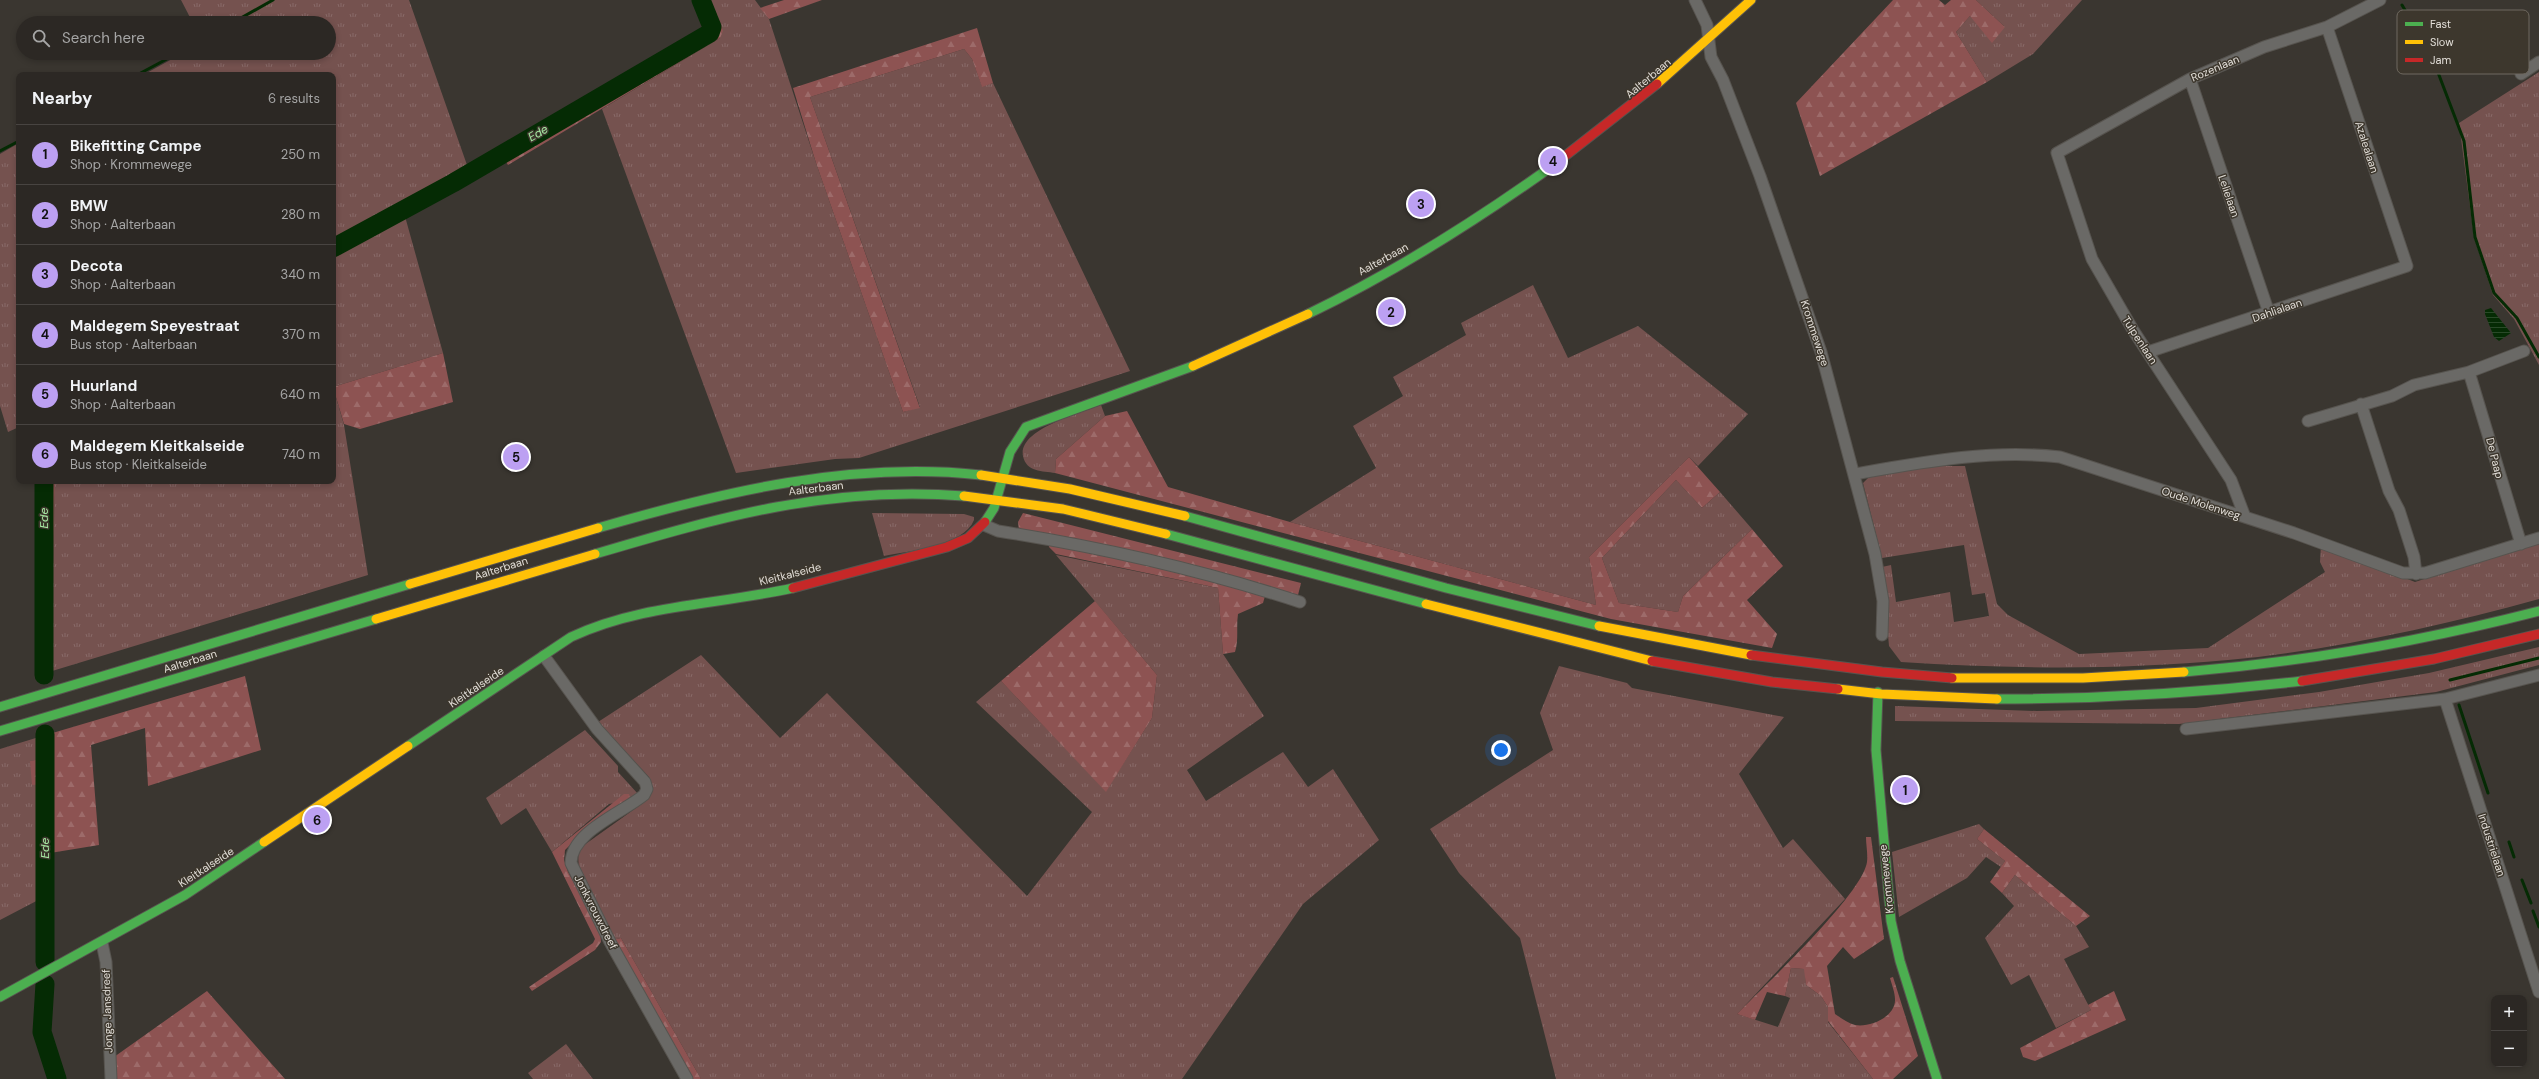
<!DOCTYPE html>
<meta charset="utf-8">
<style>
body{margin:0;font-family:"DM Sans",sans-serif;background:#34302c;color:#f1f3f6}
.controls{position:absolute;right:12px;bottom:12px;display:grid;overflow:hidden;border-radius:8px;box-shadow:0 2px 6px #0003}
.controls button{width:36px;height:36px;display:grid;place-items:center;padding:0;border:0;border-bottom:1px solid #484441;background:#2c2824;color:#f1f3f6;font:20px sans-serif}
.you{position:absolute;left:1501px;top:750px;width:14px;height:14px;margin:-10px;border:3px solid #fff;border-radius:50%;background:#1a73e8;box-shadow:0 0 0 6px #1a73e833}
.badge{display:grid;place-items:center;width:26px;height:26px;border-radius:50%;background:#bca0f2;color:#111;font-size:13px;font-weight:700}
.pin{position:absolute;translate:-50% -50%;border:2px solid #fff;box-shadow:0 1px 4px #0006}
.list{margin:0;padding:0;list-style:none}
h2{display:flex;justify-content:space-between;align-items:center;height:52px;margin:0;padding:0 16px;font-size:17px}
h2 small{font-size:13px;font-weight:400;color:#a6a6a6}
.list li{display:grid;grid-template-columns:26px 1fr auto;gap:12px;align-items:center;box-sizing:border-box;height:60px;padding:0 16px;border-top:1px solid #484441}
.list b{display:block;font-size:15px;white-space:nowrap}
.list p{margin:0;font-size:13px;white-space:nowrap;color:#a6a6a6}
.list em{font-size:13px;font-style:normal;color:#a6a6a6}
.icon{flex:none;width:22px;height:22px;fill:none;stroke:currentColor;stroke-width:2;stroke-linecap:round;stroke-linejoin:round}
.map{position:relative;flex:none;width:2539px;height:1079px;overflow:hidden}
.search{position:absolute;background:#2c2824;box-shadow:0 2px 6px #0003;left:16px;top:16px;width:320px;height:44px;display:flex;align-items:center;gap:10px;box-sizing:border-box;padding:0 14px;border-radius:22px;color:#a6a6a6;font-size:15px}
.panel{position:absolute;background:#2c2824;box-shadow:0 2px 6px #0003;left:16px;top:72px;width:320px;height:412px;border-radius:8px}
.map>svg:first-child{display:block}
.grass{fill:url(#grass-tufts)}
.forest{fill:url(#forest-firs)}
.water{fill:url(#water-rules)}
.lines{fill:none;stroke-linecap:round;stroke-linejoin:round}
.stream{stroke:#052b04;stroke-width:3}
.river{stroke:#052b04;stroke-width:19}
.street-casing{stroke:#57544f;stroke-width:13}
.fast-casing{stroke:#57544f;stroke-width:11}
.slow-casing{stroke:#57544f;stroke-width:11}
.jam-casing{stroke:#57544f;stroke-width:11}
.street{stroke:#6a6966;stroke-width:11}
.fast{stroke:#4caf50;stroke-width:9}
.slow{stroke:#ffc107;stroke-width:9}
.jam{stroke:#c62828;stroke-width:9}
.labels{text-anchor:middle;stroke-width:3;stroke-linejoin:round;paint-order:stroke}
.street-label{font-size:11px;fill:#e2ded8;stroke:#3d372d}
.water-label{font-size:12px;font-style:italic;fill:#a7eaa3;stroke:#3d372d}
.key{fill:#3d372d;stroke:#6f6960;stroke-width:1}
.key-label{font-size:11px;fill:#e2ded8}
</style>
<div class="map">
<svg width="2539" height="1079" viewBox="0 0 2539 1079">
<defs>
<pattern id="grass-tufts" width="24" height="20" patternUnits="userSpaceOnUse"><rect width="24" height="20" fill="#75524f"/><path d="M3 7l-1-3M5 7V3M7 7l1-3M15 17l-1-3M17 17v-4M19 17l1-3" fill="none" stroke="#886a68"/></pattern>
<pattern id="forest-firs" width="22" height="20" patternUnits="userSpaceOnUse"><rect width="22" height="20" fill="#8d5352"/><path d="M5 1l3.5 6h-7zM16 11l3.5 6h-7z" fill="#9d6b6a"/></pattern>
<pattern id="water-rules" width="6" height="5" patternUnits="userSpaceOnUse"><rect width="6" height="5" fill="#052b04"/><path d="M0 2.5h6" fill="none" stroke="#294928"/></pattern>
</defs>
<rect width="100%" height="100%" fill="#3a3630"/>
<path class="grass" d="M181 0H409L467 165 401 202 443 353 333 387 344 425 368 575 39 675V610L52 609 55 481H333V75H143L183 53H329V23H193Z
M704 0H755L769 19 816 163 903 412 920 407 810 97 964 49 972 59 982 86 993 83 1130 371 859 458 835 459 736 473 602 109 720 38 717 14 707 8Z
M1976 0H2082L2033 54 1987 82 1956 32 1970 16 2005 27Z
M2539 72V365L2514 319 2493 295 2474 237 2459 123Z
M19 143V427L8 432 0 406V154Z
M1533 285 1568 358 1638 326 1748 414 1698 466 1689 457 1589 557 1596 605 1290 522 1376 468 1353 426 1403 396 1393 377 1466 335 1461 323Z
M1101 405 1105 416 1056 459 1055 473C1043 471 1026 472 1023 456 1018 429 1081 413 1101 405Z
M1936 466H1965L1997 604 2008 615 2079 654 2208 648 2325 572 2320 562 2321 545 2415 582 2539 542V599C2437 627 2333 650 2228 660 2120 670 2010 669 1901 662L1889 646 1882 567 1891 565 1896 602 1950 592 1954 622 1989 616 1985 593 1972 595 1964 545 1882 558 1863 483 1870 476Z
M1676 480 1702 508 1720 492 1752 529 1683 596 1678 612 1619 603 1602 558Z
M872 513 964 514 974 517V520C964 546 908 551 884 556Z
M1056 555 1218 588 1223 654 1264 716 1187 770 1206 801 1283 752 1308 787 1333 769 1379 840 1303 904 1182 1079H701L621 938 612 940C600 916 571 874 580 848L643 803C652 794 653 789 649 777L598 722 701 655 780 738 827 693 1027 896 1092 812 976 702 1001 681 1106 791 1152 718 1157 675Z
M2539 647V665L2436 692 2179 724 1895 721V706L2037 711 2196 708 2319 692 2429 673Z
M1559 666 1627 683 1632 688 1784 717 1739 774 1783 848 1793 839 1845 899 1737 1014 1778 1027 1790 998 1785 996 1791 968 1805 969 1806 985 1821 996 1828 1007V1022L1873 1079H1556L1520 938 1459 873 1430 829 1553 750 1540 713Z
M585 730 618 766V772L638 794 630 800 609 804 552 852 526 808 501 825 486 798Z
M39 737 41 760 30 761 45 784 44 897 0 920V749Z
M1979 824 1984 829 1977 839 2005 861 2001 867 1986 857 1967 878 1899 917 1892 852Z
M2015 875 2076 926 2089 947 2064 959 2091 1010 2056 1028 2029 975 2011 985 1985 938 2014 906 2002 893Z
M566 1044 593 1079H533L528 1073Z"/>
<path class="forest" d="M695 0H704L707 8 717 14 723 31 720 38 508 165 497 148 707 29Z
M784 0H822L769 19 760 8Z
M1893 0H1939L1945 5 1951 0H1976L2005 27 1992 43 1970 16 1956 32 1987 82 1820 176 1796 103Z
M977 28 993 83 982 87 972 59 964 49 810 97 920 408 903 412 816 163 793 88Z
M443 353 453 402 360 429 344 424 333 387Z
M1127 411 1168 487 1290 522 1596 605 1589 557 1689 457 1720 492 1702 508 1676 480 1602 558 1619 603 1678 612 1683 596 1752 529 1783 566 1747 600 1777 634 1772 648 1611 619 1055 473 1056 459 1105 416Z
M40 481H55L52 610H39Z
M1023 513 1301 583 1298 595 1267 589 1263 603 1238 614C1236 627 1239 639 1235 652L1223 654 1218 588 1056 554 1049 547 1050 536 1019 530 1018 522Z
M1095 601 1157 675 1152 718 1106 792 1001 681Z
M245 676 261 750 148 786 145 728 91 745 99 845 44 854 45 784 32 785 30 761 41 759 39 737Z
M624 794H629L630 800 575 840 565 850 564 860 568 872 600 930 601 942 595 950 532 991 529 987 593 943 595 939 552 852Z
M1984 829 2090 916 2076 926 2015 875 2002 893 1990 882 2005 861 1977 839Z
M1866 837H1871L1884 939 1854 959 1843 947 1827 966 1835 1014C1841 1018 1848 1023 1855 1025 1869 1028 1896 1017 1895 999 1895 993 1892 985 1890 978L1893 977 1918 1056 1893 1079H1873L1828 1021V1007L1821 996 1806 985 1804 969 1791 968 1785 996 1767 992 1755 1020 1737 1014C1764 986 1862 895 1867 862 1868 854 1866 845 1866 837Z
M621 938 701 1079H690L612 940Z
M49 987 50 1004 46 1032 61 1079H53L37 1032 41 993Z
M207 991 285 1079H117L114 1057Z
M2114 991 2126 1020 2035 1061 2023 1057 2020 1048 2091 1010 2088 1005Z"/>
<path class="water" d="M2491 308 2511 333 2499 341 2494 337 2485 314V310Z"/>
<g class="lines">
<path class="stream" d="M2402 5 2431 54 2464 141 2475 237 2494 293 2517 318 2539 357
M232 23 273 0
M137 75 178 53
M0 151 19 141
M2450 680 2539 658
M2459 705 2488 793
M2509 842 2514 857
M2522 880 2531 903
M2533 911 2539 927"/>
<path class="river" d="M333 248 453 183 710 33 712 27 701 0
M44 675V481
M45 962V734
M45 984 42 1032 57 1079"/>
<defs>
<path id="street" d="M1695 0 1707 25 1711 57 1723 80 1760 176 1821 352 1875 554 1883 601 1882 635
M2521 74 2539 62
M2190 79 2269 313
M2148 352 2407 266 2327 27
M2469 372 2521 544
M2361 404 2389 491 2399 510 2414 557 2416 574
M2308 421 2392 396 2414 385 2469 372 2524 351
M1855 474C1923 462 1991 449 2060 457L2294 533 2403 573H2425L2539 538
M2245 517 2231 480 2133 330 2092 259 2057 153 2190 79 2264 47 2327 27 2380 0
M984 525 998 531C1100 547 1202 570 1300 602
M544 656 597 729 645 782 647 789 644 795C622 813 571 832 571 863L610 942 687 1079
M2445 699 2539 992
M2186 729 2445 699 2539 675
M102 943 106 962 111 1079"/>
<path id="fast" d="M1308 314C1393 273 1474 222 1551 167
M1185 516 1446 588 1599 626
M985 522 994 508 1010 452 1026 427 1193 366
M598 528C722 492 850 461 981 475
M1166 534 1426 604
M595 554C720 517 831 485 964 496
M2184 672C2304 662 2422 641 2539 611
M1878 692 1876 750 1891 921 1900 961 1937 1079
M1997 699C2099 699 2200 693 2302 681
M0 707 410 584
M0 731 376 619
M408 746 571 637C642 604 718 605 793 588
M0 997 185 895 264 842"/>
<path id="slow" d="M1657 84 1751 0
M1193 366 1308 314
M981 475 1070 489 1185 516
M964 496 1063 509 1166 534
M410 584 598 528
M1426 604 1652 661
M376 619 595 554
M1599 626 1751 655
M1952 678H2083L2184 672
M1838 689 1881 694 1997 699
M264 842 408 746"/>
<path id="jam" d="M1551 167 1657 84
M793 588 947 547 968 538 985 522
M1751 655 1882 672 1952 678
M1652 661 1772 682 1838 689
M2302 681 2434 659 2539 634"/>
</defs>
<use href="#street" class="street-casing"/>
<use href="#fast" class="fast-casing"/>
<use href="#slow" class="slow-casing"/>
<use href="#jam" class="jam-casing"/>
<use href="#street" class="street"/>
<use href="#fast" class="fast"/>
<use href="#slow" class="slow"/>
<use href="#jam" class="jam"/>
</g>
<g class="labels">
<g class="street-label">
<text transform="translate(2215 68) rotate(-23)" y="4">Rozenlaan</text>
<text transform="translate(1648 78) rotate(-40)" y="4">Aalterbaan</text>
<text transform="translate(2367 147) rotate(72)" y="4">Azalealaan</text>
<text transform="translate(2229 196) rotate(71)" y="4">Lelielaan</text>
<text transform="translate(1383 259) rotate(-29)" y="4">Aalterbaan</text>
<text transform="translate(2277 310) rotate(-19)" y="4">Dahlialaan</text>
<text transform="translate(1815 333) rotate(72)" y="4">Krommewege</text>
<text transform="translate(2140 340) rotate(57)" y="4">Tulpenlaan</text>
<text transform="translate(2495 458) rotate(76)" y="4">De Paap</text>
<text transform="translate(816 488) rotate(-7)" y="4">Aalterbaan</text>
<text transform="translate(2201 503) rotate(18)" y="4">Oude Molenweg</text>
<text transform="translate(501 568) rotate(-17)" y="4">Aalterbaan</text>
<text transform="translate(790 574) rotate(-14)" y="4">Kleitkalseide</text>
<text transform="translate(190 661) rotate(-17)" y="4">Aalterbaan</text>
<text transform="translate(476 687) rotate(-34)" y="4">Kleitkalseide</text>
<text transform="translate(2492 845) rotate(72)" y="4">Industrielaan</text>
<text transform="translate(206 867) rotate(-33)" y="4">Kleitkalseide</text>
<text transform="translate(1886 879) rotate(-96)" y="4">Krommewege</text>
<text transform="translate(596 912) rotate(63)" y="4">Jonkvrouwdreef</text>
<text transform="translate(107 1011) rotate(-92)" y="4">Jonge Jansdreef</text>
</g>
<g class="water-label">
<text transform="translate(538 133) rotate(-30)" y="4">Ede</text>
<text transform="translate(44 518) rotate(-90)" y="4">Ede</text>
<text transform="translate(45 848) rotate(-90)" y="4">Ede</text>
</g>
</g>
<rect x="2397" y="10" width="132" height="64" rx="6" class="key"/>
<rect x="2405" y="22" width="18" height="4" fill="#4caf50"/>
<rect x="2405" y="40" width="18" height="4" fill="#ffc107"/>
<rect x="2405" y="58" width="18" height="4" fill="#c62828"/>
<g class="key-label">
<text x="2430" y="28">Fast</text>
<text x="2430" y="46">Slow</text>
<text x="2430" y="64">Jam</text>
</g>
</svg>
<div class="controls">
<button>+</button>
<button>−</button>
</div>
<div class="you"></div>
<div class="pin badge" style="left:1905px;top:790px">1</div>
<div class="pin badge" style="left:1391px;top:312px">2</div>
<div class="pin badge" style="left:1421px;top:204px">3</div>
<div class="pin badge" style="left:1553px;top:161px">4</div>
<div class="pin badge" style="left:516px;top:457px">5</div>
<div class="pin badge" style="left:317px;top:820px">6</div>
<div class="search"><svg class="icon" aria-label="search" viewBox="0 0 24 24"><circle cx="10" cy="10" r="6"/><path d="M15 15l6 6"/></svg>Search here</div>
<section class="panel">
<h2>Nearby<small>6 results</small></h2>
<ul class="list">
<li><span class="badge">1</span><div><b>Bikefitting Campe</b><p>Shop · Krommewege</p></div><em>250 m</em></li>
<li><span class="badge">2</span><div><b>BMW</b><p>Shop · Aalterbaan</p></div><em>280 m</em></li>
<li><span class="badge">3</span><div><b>Decota</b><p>Shop · Aalterbaan</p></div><em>340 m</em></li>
<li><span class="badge">4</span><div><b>Maldegem Speyestraat</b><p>Bus stop · Aalterbaan</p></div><em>370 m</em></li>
<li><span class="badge">5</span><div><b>Huurland</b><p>Shop · Aalterbaan</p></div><em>640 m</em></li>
<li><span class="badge">6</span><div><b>Maldegem Kleitkalseide</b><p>Bus stop · Kleitkalseide</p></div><em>740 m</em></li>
</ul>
</section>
</div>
